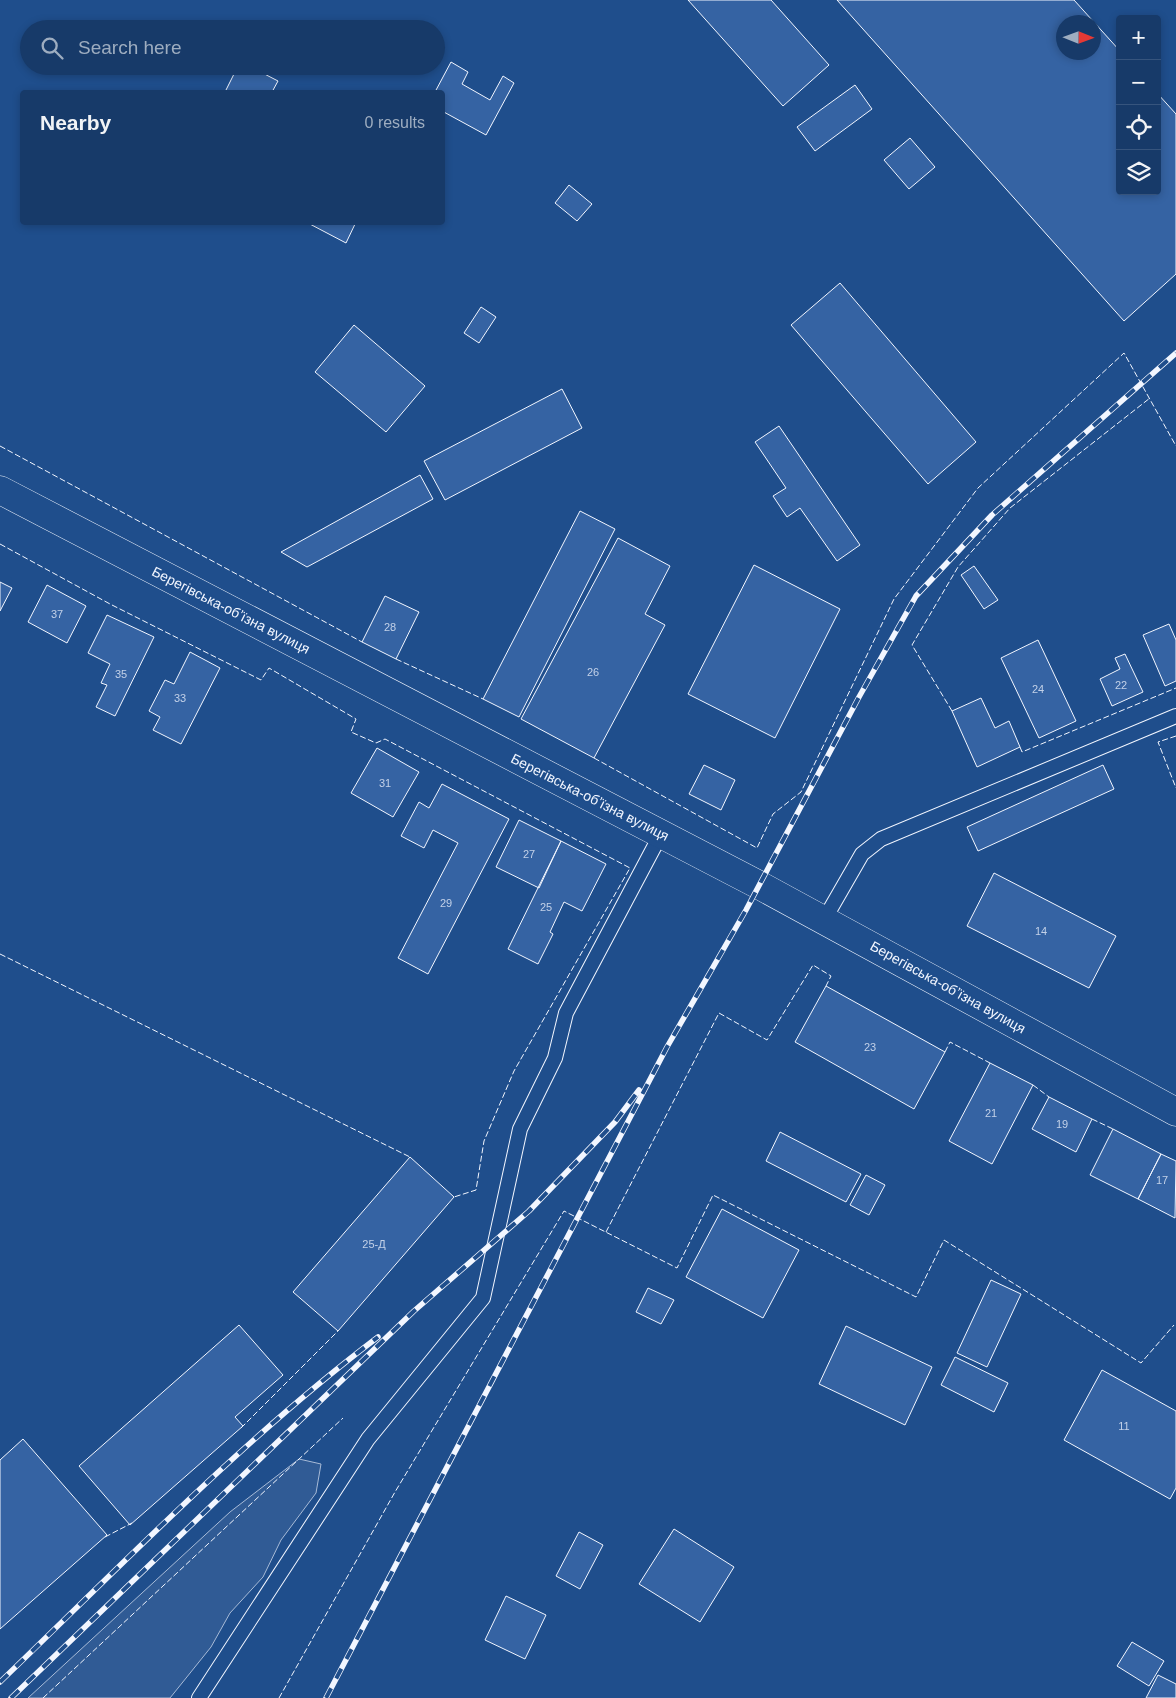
<!DOCTYPE html>
<meta charset="utf-8">
<style>
body{margin:0;font-family:Helvetica,sans-serif;background:#244571;color:#f1f3f6}
.controls{position:absolute;right:15px;top:15px;display:grid;overflow:hidden;border-radius:5px;box-shadow:0 2px 8px #0003}
.controls button{width:45px;height:45px;display:grid;place-items:center;padding:0;border:0;border-bottom:1px solid #36547d;background:#173a69;color:#f1f3f6;font:25px sans-serif}
.compass{position:absolute;left:1056px;top:15px;width:45px;height:45px;border-radius:50%;background:#173a69;box-shadow:0 2px 8px #0003;rotate:91deg}
.list{margin:0;padding:0;list-style:none}
h2{display:flex;justify-content:space-between;align-items:center;height:65px;margin:0;padding:0 20px;font-size:21px}
h2 small{font-size:16px;font-weight:400;color:#9eadc0}
.icon{flex:none;width:28px;height:28px;fill:none;stroke:currentColor;stroke-width:2;stroke-linecap:round;stroke-linejoin:round}
.map{position:relative;flex:none;width:1176px;height:1698px;overflow:hidden}
.search{position:absolute;background:#173a69;box-shadow:0 2px 8px #0003;left:20px;top:20px;width:425px;height:55px;display:flex;align-items:center;gap:12px;box-sizing:border-box;padding:0 18px;border-radius:28px;color:#9eadc0;font-size:19px}
.panel{position:absolute;background:#173a69;box-shadow:0 2px 8px #0003;left:20px;top:90px;width:425px;height:135px;border-radius:5px}
.map>svg:first-child{display:block}
.built{fill:#305b95;stroke:#a8bbd7}
.building{fill:#3563a3;stroke:#f2f6ff;fill-rule:evenodd}
.lines{fill:none;stroke-linecap:round;stroke-linejoin:round}
.service-casing{stroke:#f2f6ff;stroke-width:16}
.trunk-casing{stroke:#f2f6ff;stroke-width:29}
.service{stroke:#1f4e8c;stroke-width:14}
.trunk{stroke:#1f4e8c;stroke-width:28}
.rail-casing{stroke:#f2f6ff;stroke-width:5.5}
.rail{stroke:#1f4e8c;stroke-width:4;stroke-dasharray:11;stroke-linecap:butt}
.fence{stroke:#f2f6ff;stroke-width:1;stroke-dasharray:6 2.5;stroke-linecap:butt}
.labels{text-anchor:middle;stroke-width:4;stroke-linejoin:round;paint-order:stroke}
.number-label{font-size:11px;fill:#c3d1e8}
.street-label{font-size:14px;fill:#f2f6ff;stroke:#1f4e8c}
</style>
<div class="map">
<svg width="1176" height="1698" viewBox="0 0 1176 1698">
<rect width="100%" height="100%" fill="#1f4e8c"/>
<path class="built" d="M299 1459 321 1464 316 1493 281 1540 263 1577 230 1613 211 1647 170 1698H28L230 1512Z"/>
<path class="building" d="M688 0H771L829 65 783 106Z
M837 0H1074L1120 51V191H1157V93L1176 114V274L1124 321ZM1064 22H1094V52H1064Z
M451 62 468 72 462 84 490 100 503 76 514 83 486 135 442 111V92H435Z
M238 66H249L278 81 272 92H225Z
M855 85 872 109 815 151 797 127Z
M910 138 935 167 909 189 884 160Z
M569 185 592 204 577 221 555 203Z
M306 222H356L346 243Z
M840 283 976 442 928 484 791 325Z
M481 307 496 317 479 343 464 333Z
M354 325 425 386 386 432 315 372Z
M562 389 582 428 445 500 424 461Z
M779 426 860 545 837 561 800 508 787 517 773 496 786 488 755 442Z
M420 475 433 499 307 567 281 552Z
M580 511 615 529 519 717 483 699Z
M618 538 670 566 645 614 665 625 594 758 521 719Z
M754 565 840 609 775 738 688 694Z
M974 566 998 600 984 609 961 575Z
M0 582 12 588 0 611Z
M47 585 86 606 67 643 28 622Z
M385 596 419 612 396 659 362 642Z
M107 615 154 637 115 716 96 707 107 685 101 683 110 664 88 653Z
M1169 624 1176 640V681L1165 686 1143 635Z
M1038 640 1076 721 1039 738 1001 658Z
M190 652 220 668 181 744 153 730 160 717 149 711 165 680 174 684Z
M1125 654 1143 692 1112 706 1100 679 1120 669 1115 658Z
M981 698 995 728 1009 721 1020 747 977 767 952 711Z
M377 748 419 772 393 817 351 793Z
M704 765 735 780 721 810 689 794Z
M1103 765 1114 789 978 851 967 827Z
M442 784 509 819 428 974 398 958 458 843 433 830 424 848 401 836 419 802 429 808Z
M519 820 561 841 539 888 496 867Z
M561 841 606 864 582 911 564 902 550 932 553 934 538 964 508 949Z
M994 873 1116 936 1089 988 967 926Z
M826 986 945 1052 914 1109 795 1042Z
M990 1063 1033 1085 992 1164 949 1141Z
M1049 1097 1092 1119 1076 1152 1032 1129Z
M1113 1129 1161 1154 1138 1199 1090 1175Z
M780 1132 861 1174 846 1202 766 1161Z
M1161 1154 1176 1161 1175 1218 1138 1199Z
M410 1157 454 1197 338 1331 293 1292Z
M866 1175 885 1185 869 1215 850 1205Z
M722 1209 799 1250 763 1318 686 1277Z
M991 1280 1021 1294 987 1367 957 1353Z
M648 1288 674 1300 661 1324 636 1312Z
M239 1325 283 1375 235 1417 243 1426 130 1525 79 1466Z
M846 1326 932 1367 905 1425 819 1384Z
M955 1357 1008 1383 994 1412 941 1385Z
M1102 1370 1176 1411V1488L1170 1499 1064 1440Z
M23 1439 107 1535 0 1629V1460Z
M674 1529 734 1567 700 1622 639 1584Z
M579 1532 603 1545 580 1589 556 1576Z
M506 1596 546 1615 525 1659 485 1640Z
M1132 1642 1164 1661 1149 1686 1117 1666Z
M1158 1675 1176 1684V1698H1146Z"/>
<g class="lines">
<defs>
<path id="service" d="M824 920 862 854 881 839 1176 716
M199 1698 368 1439 483 1298 520 1129 555 1058 566 1013 661 834"/>
<path id="trunk" d="M0 490 759 885 1176 1112"/>
</defs>
<use href="#service" class="service-casing"/>
<use href="#trunk" class="trunk-casing"/>
<use href="#service" class="service"/>
<use href="#trunk" class="trunk"/>
<defs>
<path id="rail" d="M0 1682C123 1564 242 1440 378 1337
M11 1698 414 1311 529 1211 615 1122 639 1090
M326 1698 667 1047 746 910 859 697 916 596 992 515 1176 353"/>
</defs>
<use href="#rail" class="rail-casing"/>
<use href="#rail" class="rail"/>
<path class="fence" d="M0 446 362 642
M0 544 110 604 261 680 269 668 356 719 351 732 376 743 385 739 630 868 514 1071 484 1141 476 1190 454 1197
M396 659 483 699
M952 711 912 645 958 567 1010 508 1150 398
M1176 736 1158 742 1176 788
M1020 747 1022 752 1176 688
M594 758 757 848 773 814 801 792 894 599 978 488 1124 353 1176 446
M0 954 410 1157
M945 1052 950 1042 990 1063
M1033 1085 1049 1097
M1092 1119 1113 1129
M606 1232 719 1013 767 1040 813 965 831 976 826 986
M241 1428 338 1331
M105 1537 132 1523
M43 1698 343 1418
M279 1698 395 1492 564 1211 677 1268 713 1195 916 1297 944 1240 1141 1363 1174 1325"/>
</g>
<g class="labels">
<g class="number-label">
<text x="57" y="618">37</text>
<text x="390" y="631">28</text>
<text x="593" y="676">26</text>
<text x="121" y="678">35</text>
<text x="1121" y="689">22</text>
<text x="1038" y="693">24</text>
<text x="180" y="702">33</text>
<text x="385" y="787">31</text>
<text x="529" y="858">27</text>
<text x="446" y="907">29</text>
<text x="546" y="911">25</text>
<text x="1041" y="935">14</text>
<text x="870" y="1051">23</text>
<text x="991" y="1117">21</text>
<text x="1062" y="1128">19</text>
<text x="1162" y="1184">17</text>
<text x="374" y="1248">25-Д</text>
<text x="1124" y="1430">11</text>
</g>
<g class="street-label">
<text transform="translate(231 610) rotate(27)" y="5">Берегівська-обʼїзна вулиця</text>
<text transform="translate(590 797) rotate(27)" y="5">Берегівська-обʼїзна вулиця</text>
<text transform="translate(948 987) rotate(29)" y="5">Берегівська-обʼїзна вулиця</text>
</g>
</g>
</svg>
<div class="controls">
<button>+</button>
<button>−</button>
<button><svg class="icon" aria-label="locate" viewBox="0 0 24 24"><circle cx="12" cy="12" r="6"/><path d="M12 2v4M12 18v4M2 12h4M18 12h4"/></svg></button>
<button><svg class="icon" aria-label="layers" viewBox="0 0 24 24"><path d="M12 4l9 5-9 5-9-5zM3 14l9 5 9-5"/></svg></button>
</div>
<svg class="compass" viewBox="-18 -18 36 36"><path d="M0-13l5 13h-10z" fill="#e53935"/><path d="M0 13l5-13h-10z" fill="#9eadc0"/></svg>
<div class="search"><svg class="icon" aria-label="search" viewBox="0 0 24 24"><circle cx="10" cy="10" r="6"/><path d="M15 15l6 6"/></svg>Search here</div>
<section class="panel">
<h2>Nearby<small>0 results</small></h2>
<ul class="list">
</ul>
</section>
</div>
